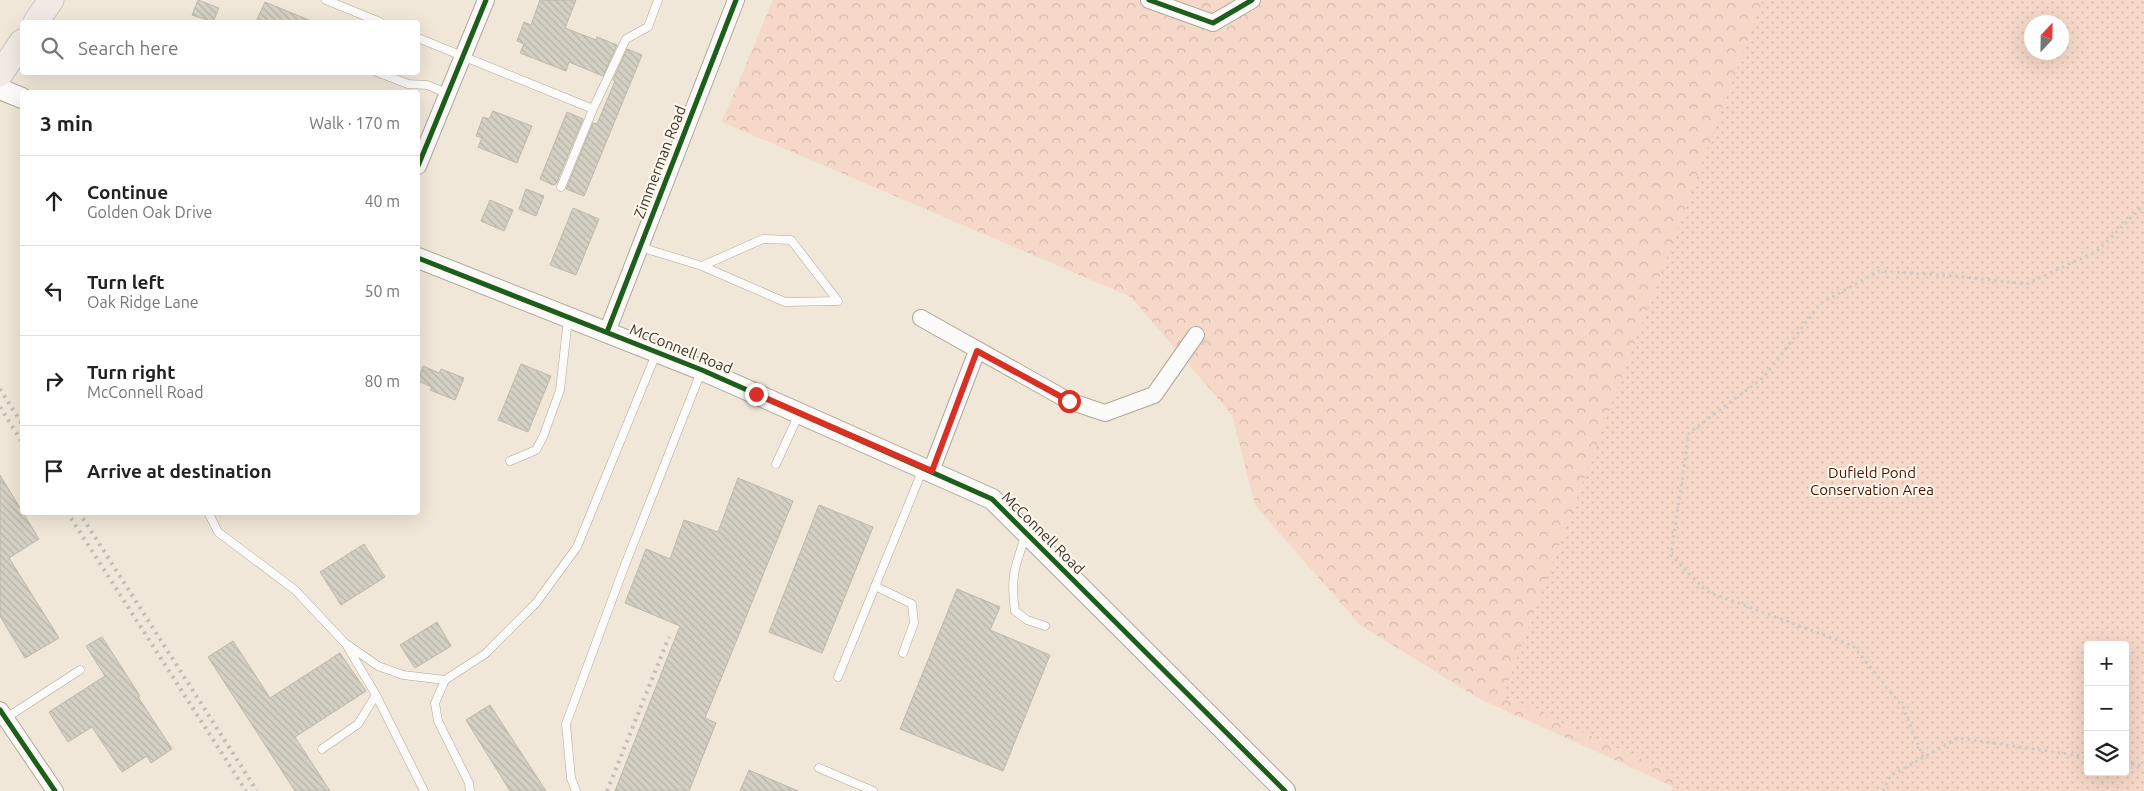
<!DOCTYPE html>
<meta charset="utf-8">
<style>
body{margin:0;font-family:Ubuntu,sans-serif;background:#f2f2f2;color:#222}
.controls{position:absolute;right:15px;bottom:15px;display:grid;overflow:hidden;border-radius:5px;box-shadow:0 5px 20px #0002}
.controls button{width:45px;height:45px;display:grid;place-items:center;padding:0;border:0;border-bottom:1px solid #e0e0e0;background:#fff;color:#222;font:25px sans-serif}
.compass{position:absolute;left:2024px;top:15px;width:45px;height:45px;border-radius:50%;background:#fff;box-shadow:0 5px 20px #0002;rotate:22deg}
.stop{position:absolute;width:15px;height:15px;margin:-11px;border:4px solid #d93025;border-radius:50%;background:#fff}
.stop.end{background:#d93025;border-color:#fff;box-shadow:0 1px 5px #0008}
.list{margin:0;padding:0;list-style:none}
h2{display:flex;justify-content:space-between;align-items:center;height:65px;margin:0;padding:0 20px;font-size:21px}
h2 small{font-size:16px;font-weight:400;color:#767676}
.list li{display:grid;grid-template-columns:32px 1fr auto;gap:15px;align-items:center;box-sizing:border-box;height:90px;padding:0 20px;border-top:1px solid #e0e0e0}
.list b{display:block;font-size:19px;white-space:nowrap}
.list p{margin:0;font-size:16px;white-space:nowrap;color:#767676}
.list em{font-size:16px;font-style:normal;color:#767676}
.icon{flex:none;width:28px;height:28px;fill:none;stroke:currentColor;stroke-width:2;stroke-linecap:round;stroke-linejoin:round}
.map{position:relative;flex:none;width:2144px;height:791px;overflow:hidden}
.search{position:absolute;background:#fff;box-shadow:0 5px 20px #0002;left:20px;top:20px;width:400px;height:55px;display:flex;align-items:center;gap:12px;box-sizing:border-box;padding:0 18px;border-radius:5px;color:#767676;font-size:19px}
.panel{position:absolute;background:#fff;box-shadow:0 5px 20px #0002;left:20px;top:90px;width:400px;height:425px;border-radius:5px}
.map>svg:first-child{display:block}
.forest{fill:url(#forest-crowns);fill-rule:evenodd}
.park{fill:url(#park-dots);fill-rule:evenodd}
.building{fill:url(#building-back-hatch);stroke:#bdb8ab}
.lines{fill:none;stroke-linecap:round;stroke-linejoin:round}
.service-casing{stroke:#aea79c;stroke-width:9}
.minor-casing{stroke:#aea79c;stroke-width:18}
.tertiary-casing{stroke:#aea79c;stroke-width:22}
.primary-casing{stroke:#cbc6be;stroke-width:27}
.path{stroke:#cecbc6;stroke-width:3;stroke-dasharray:2.5 4;stroke-linecap:butt}
.service{stroke:#fdfbf9;stroke-width:8}
.minor{stroke:#fdfbf9;stroke-width:16}
.tertiary{stroke:#fdfbf9;stroke-width:20}
.primary{stroke:#f2ebe5;stroke-width:25}
.rail{stroke:#c0beba;stroke-width:4;stroke-dasharray:2.5 5;stroke-linecap:butt}
.cycleway-casing{stroke:#fff8ed;stroke-width:8}
.cycleway{stroke:#1b5e20;stroke-width:5}
.route{stroke:#d93025;stroke-width:6}
.labels{text-anchor:middle;stroke-width:4;stroke-linejoin:round;paint-order:stroke}
.street-label{font-size:15px;fill:#3c352b;stroke:#fff8ed}
.park-label{font-size:15px;fill:#4c1300;stroke:#fff8ed}
</style>
<div class="map">
<svg width="2144" height="791" viewBox="0 0 2144 791">
<defs>
<pattern id="forest-crowns" width="20" height="18" patternUnits="userSpaceOnUse" patternTransform="scale(1.25)"><rect width="20" height="18" fill="#f5d8c8"/><path d="M2 6a3 3 0 1 1 6 0M12 15a3 3 0 1 1 6 0" fill="none" stroke="#d3baac"/></pattern>
<pattern id="park-dots" width="8" height="8" patternUnits="userSpaceOnUse" patternTransform="scale(1.25)"><rect width="8" height="8" fill="#f5d8c8"/><path d="M2 2h.1M6 6h.1" fill="none" stroke="#d3baac" stroke-width="1.8" stroke-linecap="round"/></pattern>
<pattern id="building-back-hatch" width="6" height="6" patternUnits="userSpaceOnUse" patternTransform="scale(1.25)"><rect width="6" height="6" fill="#d4d0c3"/><path d="M-1 5l2 2M0 0l6 6M5-1l2 2" fill="none" stroke="#b7b3a8"/></pattern>
</defs>
<rect width="100%" height="100%" fill="#f0e7d8"/>
<path class="forest" d="M773 0H2120L2144 29V791H1683L1478 698 1360 625 1255 505 1232 415 1131 297 722 122ZM2032 22H2062V52H2032ZM2088 645H2125V772H2088Z"/>
<path class="park" d="M1763 0H2144V791H1671L1677 775 1503 696ZM2032 22H2062V52H2032ZM2088 645H2125V772H2088Z"/>
<path class="building" d="M198 0 219 8 213 22 192 15Z
M540 0H576L565 28 596 40 597 37 617 45 603 76 569 62 566 71 520 53 524 44 517 41 524 22 531 25Z
M265 2 314 22H256Z
M627 49 642 55 584 196 566 189 593 123 597 124 615 81 613 80Z
M493 111 532 126 517 163 478 147 482 138 476 136 483 117 489 119Z
M567 112 583 119 556 184 553 185 540 179Z
M526 189 544 196 536 216 519 209Z
M490 200 513 210 504 231 481 221Z
M573 208 599 219 576 275 550 265Z
M521 364 551 376 528 432 498 420Z
M423 366 439 373 441 369 464 378 455 400 430 390 432 387 418 381Z
M0 475 39 539 9 558 59 638 25 658 0 616Z
M738 478 793 501 705 718 716 723 689 791H615L680 626 625 603 646 549 670 559 684 520 718 532Z
M819 505 873 527 822 653 769 632Z
M364 544 385 577 341 605 320 572Z
M957 589 1000 607 990 630 1050 655 1003 771 900 729Z
M437 622 451 646 415 668 400 645Z
M102 637 140 696 138 697 172 749 151 763 147 756 122 772 92 727 68 742 49 712 105 676 86 646Z
M233 641 270 698 340 653 366 691 295 737 330 791H295L208 657Z
M490 705 546 791H510L466 720Z
M749 770 798 791H740Z"/>
<g class="lines">
<defs>
<path id="service" d="M326 0 380 22
M418 38 593 109
M377 72 408 84 427 85 447 93
M561 187 593 109 626 39 648 27 658 0
M640 247 702 266 785 302 838 301 791 240 763 239 702 266
M510 461 536 450 543 437 560 390 568 319
M776 464 799 414
M208 512 218 532 295 590 345 643 378 666 403 675 445 680 485 654 536 603 577 547 656 354
M1026 535C1015 565 1010 578 1015 611L1027 620 1045 626
M875 586 912 604 914 623 903 653
M838 677 923 469
M445 680 435 703 438 721 469 783 470 791
M376 695 424 791
M6 718 80 670
M322 749 358 724 376 695 347 646
M819 768 873 791
M576 791 571 778 566 724 623 570 701 372"/>
<path id="minor" d="M1149 0 1213 23 1252 0
M418 166 486 0
M921 318 1069 401 1105 413 1154 395 1196 335
M607 332 736 0
M931 471 977 351
M0 710 55 791"/>
<path id="tertiary" d="M0 89 22 98
M418 258 702 370 992 499 1285 791"/>
<path id="primary" d="M36 22 51 0
M0 74 22 42"/>
</defs>
<use href="#service" class="service-casing"/>
<use href="#minor" class="minor-casing"/>
<use href="#tertiary" class="tertiary-casing"/>
<use href="#primary" class="primary-casing"/>
<path class="path" d="M1923 757 1903 707 1853 646 1706 591 1671 555 1689 433 1764 377 1820 304 1879 271 1955 276 2026 284 2097 251 2144 205
M2125 763 2144 766
M1883 791 1890 776 1958 738 2088 757"/>
<use href="#service" class="service"/>
<use href="#minor" class="minor"/>
<use href="#tertiary" class="tertiary"/>
<use href="#primary" class="primary"/>
<path class="rail" d="M0 389 22 424
M0 407 22 442
M67 512 246 791
M79 512 257 791
M607 791 669 637"/>
<defs>
<path id="cycleway" d="M1149 0 1213 23 1252 0
M418 166 486 0
M418 258 702 370 992 499 1285 791
M607 332 736 0
M0 710 55 791"/>
</defs>
<use href="#cycleway" class="cycleway-casing"/>
<use href="#cycleway" class="cycleway"/>
</g>
<g class="lines">
<path class="route" d="M756 394 932 471 977 351 1069 401"/>
</g>
<g class="labels">
<g class="street-label">
<text transform="translate(660 162) rotate(-69)" y="5">Zimmerman Road</text>
<text transform="translate(681 349) rotate(22)" y="5">McConnell Road</text>
<text transform="translate(1043 533) rotate(45)" y="5">McConnell Road</text>
</g>
<g class="park-label">
<text x="1872" y="478">Dufield Pond<tspan x="1872" dy="17">Conservation Area</tspan></text>
</g>
</g>
</svg>
<div class="controls">
<button>+</button>
<button>−</button>
<button><svg class="icon" aria-label="layers" viewBox="0 0 24 24"><path d="M12 4l9 5-9 5-9-5zM3 14l9 5 9-5"/></svg></button>
</div>
<svg class="compass" viewBox="-18 -18 36 36"><path d="M0-13l5 13h-10z" fill="#e53935"/><path d="M0 13l5-13h-10z" fill="#767676"/></svg>
<div class="stop" style="left:1069px;top:401px"></div>
<div class="stop end" style="left:756px;top:394px"></div>
<div class="search"><svg class="icon" aria-label="search" viewBox="0 0 24 24"><circle cx="10" cy="10" r="6"/><path d="M15 15l6 6"/></svg>Search here</div>
<section class="panel">
<h2>3 min<small>Walk · 170 m</small></h2>
<ul class="list">
<li><svg class="icon" aria-label="ahead" viewBox="0 0 24 24"><path d="M12 20V5M6 11l6-6 6 6"/></svg><div><b>Continue</b><p>Golden Oak Drive</p></div><em>40 m</em></li>
<li><svg class="icon" aria-label="left" viewBox="0 0 24 24"><path d="M17 20v-9H6M10 6l-5 5 5 5"/></svg><div><b>Turn left</b><p>Oak Ridge Lane</p></div><em>50 m</em></li>
<li><svg class="icon" aria-label="right" viewBox="0 0 24 24"><path d="M7 20v-9h11M14 6l5 5-5 5"/></svg><div><b>Turn right</b><p>McConnell Road</p></div><em>80 m</em></li>
<li><svg class="icon" aria-label="arrive" viewBox="0 0 24 24"><path d="M6 21V4h12l-3 4 3 4H6"/></svg><div><b>Arrive at destination</b></div></li>
</ul>
</section>
</div>
